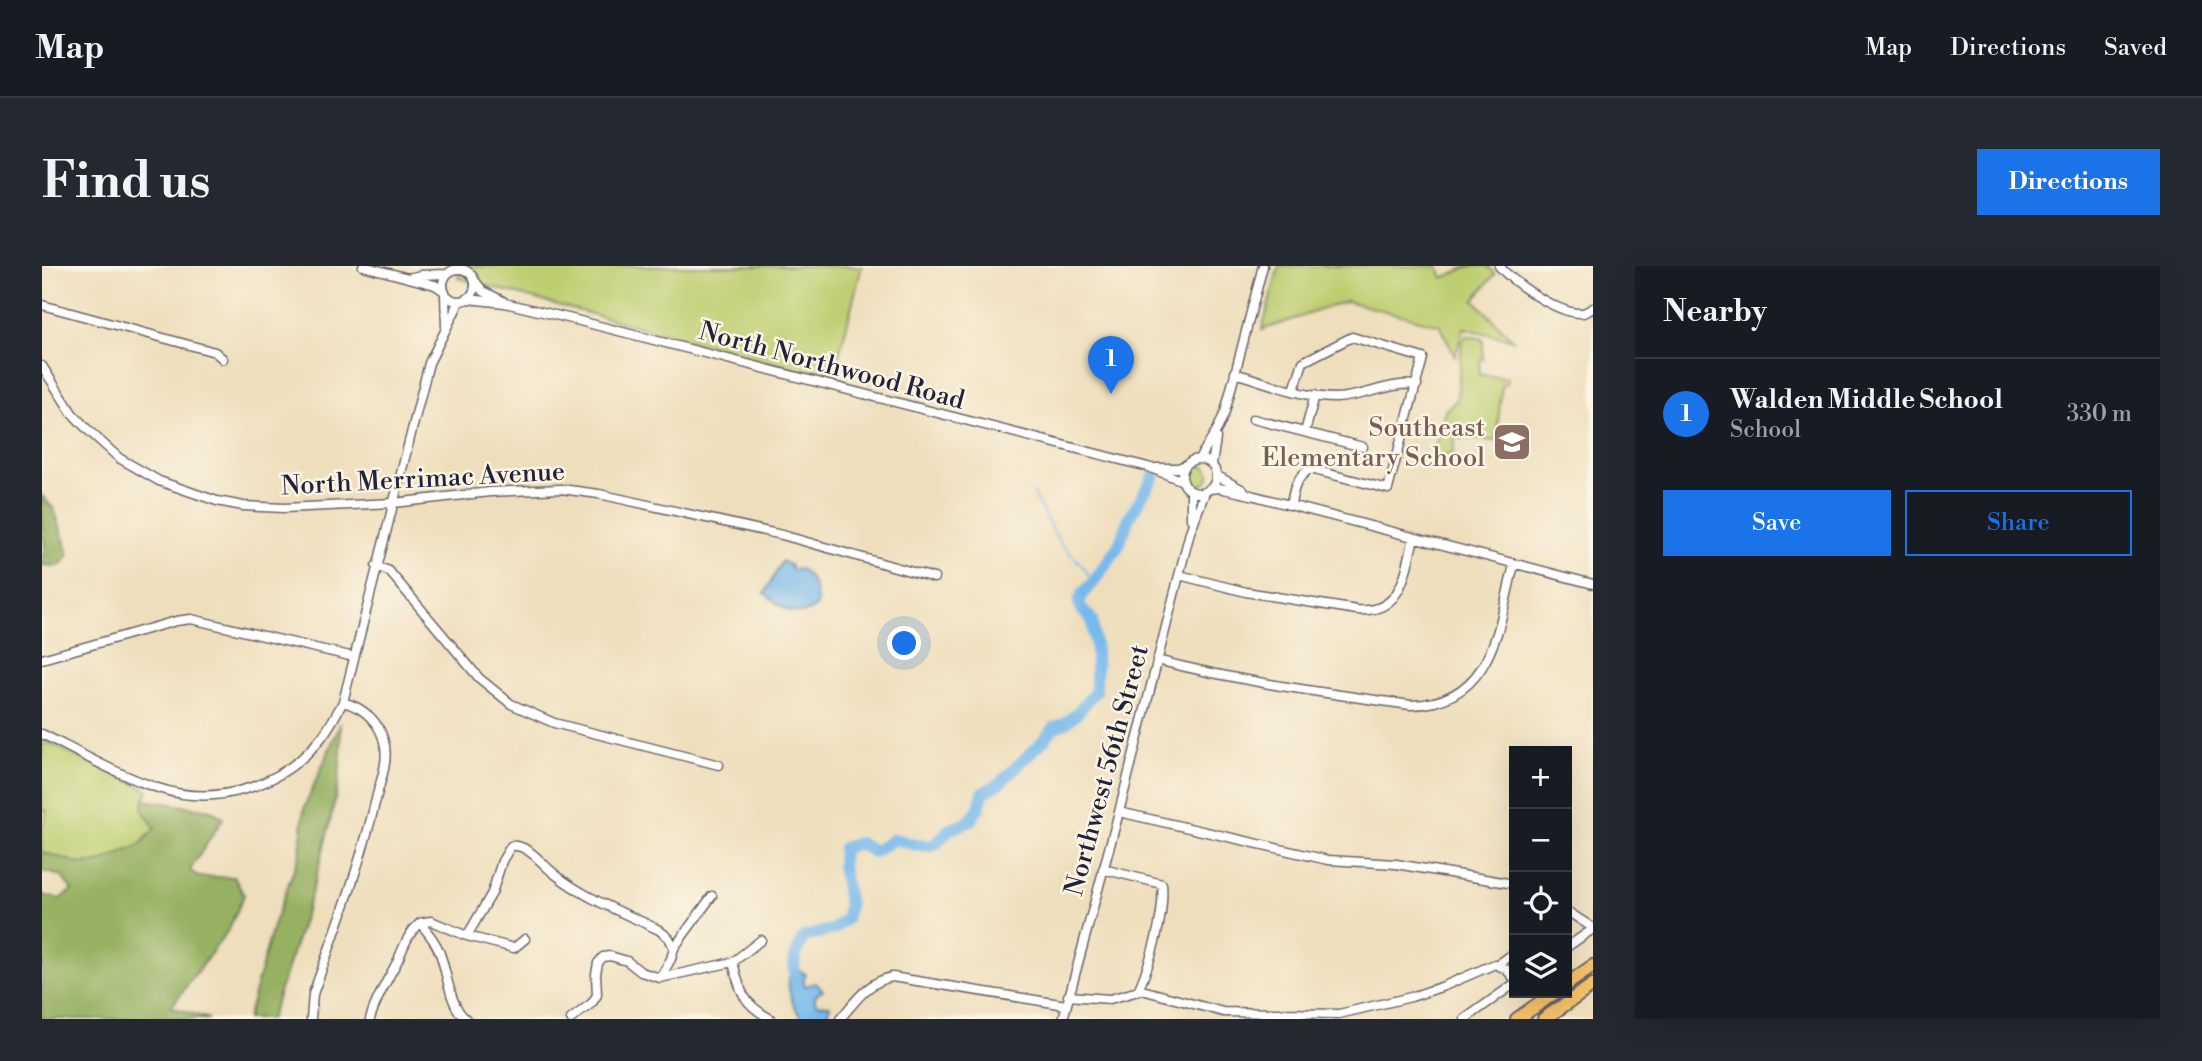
<!DOCTYPE html>
<meta charset="utf-8">
<style>
body{margin:0;font-family:"Libre Bodoni",serif;background:#242831;color:#f1f3f6}
.controls{position:absolute;right:21px;bottom:21px;display:grid;overflow:hidden;border-radius:0px;box-shadow:0 7px 28px #0002}
.controls button{width:63px;height:63px;display:grid;place-items:center;padding:0;border:0;border-bottom:2px solid #363941;background:#171b24;color:#f1f3f6;font:35px sans-serif}
.you{position:absolute;left:863px;top:378px;width:24px;height:24px;margin:-18px;border:5px solid #fff;border-radius:50%;background:#1a73e8;box-shadow:0 0 0 10px #1a73e833}
.badge{display:grid;place-items:center;width:46px;height:46px;border-radius:50%;background:#1a73e8;color:#fff;font-size:23px;font-weight:700}
.pin{position:absolute;translate:-50% -58px;filter:drop-shadow(0 2px 4px #0008)}
.pin::after{content:'';position:absolute;top:37px;width:24px;height:21px;background:inherit;clip-path:polygon(0 0,100% 0,50% 100%)}
.list{margin:0;padding:0;list-style:none}
h2{display:flex;justify-content:space-between;align-items:center;height:91px;margin:0;padding:0 28px;font-size:30px}
h2 small{font-size:23px;font-weight:400;color:#9ea1a6}
.list li{display:grid;grid-template-columns:46px 1fr auto;gap:21px;align-items:center;box-sizing:border-box;height:112px;padding:0 28px;border-top:2px solid #363941}
.list b{display:block;font-size:26px;white-space:nowrap}
.list p{margin:0;font-size:23px;white-space:nowrap;color:#9ea1a6}
.list em{font-size:23px;font-style:normal;color:#9ea1a6}
.actions{display:flex;gap:14px;padding:21px 28px}
.actions a{flex:1;padding:16px 0;border:2px solid #1a73e8;border-radius:0px;text-align:center;font-size:24px;color:#1a73e8}
.actions .main{background:#1a73e8;color:#fff}
.icon{flex:none;width:38px;height:38px;fill:none;stroke:currentColor;stroke-width:2;stroke-linecap:round;stroke-linejoin:round}
.map{position:relative;flex:none;width:1551px;height:753px;overflow:hidden;border-radius:0px}
header{display:flex;align-items:center;gap:42px;box-sizing:border-box;height:98px;padding:0 35px;background:#171b24;border-bottom:2px solid #363941}
header strong{font-size:33px}
nav{display:flex;gap:38px;margin-inline-start:auto;font-size:24px}
.intro{display:flex;align-items:center;justify-content:space-between;box-sizing:border-box;height:168px;padding:0 42px}
h1{margin:0;font-size:49px}
.button{padding:18px 32px;border-radius:0px;background:#1a73e8;color:#fff;font-size:24px;font-weight:700}
main{display:flex;gap:42px;padding:0 42px}
aside{flex:1;background:#171b24;border-radius:0px;box-shadow:0 7px 28px #0002}
.map>svg:first-child{display:block}
.green{fill:#bdce70;stroke:#707856;stroke-width:2}
.forest{fill:#96b162;stroke:#5c6a4e;stroke-width:2}
.water{fill:#77b9ec;stroke:#4c6e94;stroke-width:2}
.lines{fill:none;stroke-linecap:round;stroke-linejoin:round}
.stream{stroke:#77b9ec;stroke-width:2}
.river{stroke:#77b9ec;stroke-width:12}
.minor-casing{stroke:#696468;stroke-width:11}
.highway-casing{stroke:#696468;stroke-width:16}
.minor{stroke:#fff;stroke-width:8}
.highway{stroke:#f5c16b;stroke-width:12}
.labels{text-anchor:middle;stroke-width:5;stroke-linejoin:round;paint-order:stroke}
.street-label{font-size:26px;fill:#22223b;stroke:#fcf5e5}
.education-label{font-size:26px;fill:#785e54;stroke:#fcf5e5;text-anchor:end}
</style>
<header>
<strong>Map</strong>
<nav><a>Map</a><a>Directions</a><a>Saved</a></nav>
</header>
<div class="intro"><h1>Find us</h1><a class="button">Directions</a></div>
<main>
<div class="map">
<svg width="1551" height="753" viewBox="0 0 1551 753">
<rect width="100%" height="100%" fill="#fcf5e5"/>
<filter id="ink" filterUnits="userSpaceOnUse"><feTurbulence type="fractalNoise" baseFrequency=".0143" numOctaves="2"/><feDisplacementMap in="SourceGraphic" scale="14" xChannelSelector="R" yChannelSelector="G"/><feConvolveMatrix kernelMatrix="1 2 1 2 8 2 1 2 1" color-interpolation-filters="sRGB"/></filter>
<filter id="wash" filterUnits="userSpaceOnUse"><feTurbulence type="fractalNoise" baseFrequency=".00686" numOctaves="4" result="noise"/><feDisplacementMap in="SourceGraphic" scale="28" xChannelSelector="R" yChannelSelector="G"/><feGaussianBlur stdDeviation="1.57" result="paint"/><feColorMatrix in="noise" values="0 0 0 0 0 0 0 0 0 0 0 0 0 0 0 0 0 1.4 0 .05"/><feComposite in="paint" operator="in"/></filter>
<g filter="url(#wash)">
<rect width="100%" height="100%" fill="#eedebc"/>
<path class="green" d="M419 0H820L791 113 416 12Z
M1237 0H1396L1401 12 1428 0H1446L1453 8 1432 34 1471 74 1422 62 1413 90 1398 59 1304 35 1220 64Z
M1424 70 1441 73V93H1438L1437 109 1466 112 1465 118H1460L1454 175 1413 172 1411 187 1403 189V200H1390L1389 196 1403 144 1415 134 1420 76Z
M1147 209a10 10 0 1 1 20 0a10 10 0 1 1-20 0Z
M0 477 10 478 106 524 102 534 114 562 98 579 57 597 39 598 0 586V563L5 545 0 543Z"/>
<path class="forest" d="M0 230 12 243 27 289 17 300 0 299 3 276 0 271Z
M298 459C302 491 295 525 288 556 273 623 250 688 228 753H205L231 660 258 587 262 542Z
M102 534 169 544 181 552 148 604 156 611H192L202 629 187 663 129 741 167 753H0V629L18 633 30 624 19 610 0 605V586L39 598 57 597 98 579 113 562 100 543Z"/>
<path class="water" d="M740 295 749 300 748 302 751 304 758 303C770 311 776 325 775 340 757 357 737 340 723 327Z
M751 702 764 708 762 713V720L774 717 781 724 773 730V735L775 738 788 739 785 753H762C750 741 741 718 751 702Z"/>
<g class="lines">
<path class="stream" d="M991 227C1000 243 1007 260 1017 275 1028 291 1046 298 1049 318"/>
<path class="river" d="M754 715C749 698 754 686 762 671L792 663 804 653 807 640 800 599 801 582 817 577 832 586 852 573 874 579 889 580 896 576 906 564 927 556 937 542 941 527 958 517 1001 475 1012 461C1031 457 1041 439 1054 425V386L1050 355 1048 351 1040 344 1037 336 1040 328 1051 317 1077 279 1087 252 1113 208"/>
</g>
</g>
<g filter="url(#ink)">
<g class="lines">
<defs>
<path id="minor" d="M321 0 393 19 402 25
M1457 0C1472 17 1517 49 1541 47 1542 47 1550 43 1551 42
M401 19a16 16 0 1 1 32 0a16 16 0 1 1-32 0Z
M366 12 379 9 404 8
M433 15 441 25 461 35
M403 29 404 61
M426 33 463 37 530 53 1106 201 1141 215
M0 39 173 86 181 93
M0 100 30 147 46 164 77 192 117 215 175 235 201 240 242 242 352 237 448 226 519 223 557 228 740 269 892 312
M1193 107C1222 116 1264 132 1294 132 1322 131 1347 116 1375 119
M1211 153 1321 181
M1263 166 1273 129
M1157 193 1176 162 1183 146 1221 0
M1140 210a17 17 0 1 1 34 0a17 17 0 1 1-34 0Z
M1170 199 1174 172
M1112 202H1136L1144 199
M1174 209 1201 224
M1167 223 1177 222 1209 229 1551 318
M1149 225V253
M1249 239C1251 225 1254 211 1268 203L1346 223 1381 92 1310 71 1261 96 1252 124
M334 300 347 305 437 412 469 438 512 457 677 499
M1137 309 1204 326 1315 344C1361 348 1363 306 1372 272
M0 393 134 355 149 353 312 391
M1115 394C1198 416 1283 427 1369 439 1451 437 1456 362 1472 299
M0 468C36 486 78 510 116 522 175 542 241 520 279 472 288 461 294 448 301 436L387 97 418 35
M1077 546 1286 594 1354 598 1472 618
M1061 603 1120 618C1123 650 1109 695 1096 725
M1525 645 1551 662
M378 657 389 655 425 670 450 627 460 595 469 580C487 578 500 599 514 609 544 633 583 647 617 664L627 672 632 682
M378 657C385 665 393 674 397 685 405 703 407 741 424 753
M425 670 472 682 483 673
M1525 681 1551 663
M691 696C698 726 701 738 729 753
M1457 698 1472 687
M618 712 629 693 632 682 670 630
M1026 730 1068 733 1100 724 1181 746 1297 748 1369 731 1402 720 1453 698 1464 703 1472 712
M269 753 271 728C294 664 318 600 334 533 338 516 346 498 343 480 339 457 323 442 301 436
M328 753C334 732 345 715 355 696 362 681 365 668 378 657
M529 753 550 737 555 729 554 708 556 697 561 691 568 690 585 695 599 706 618 712 691 696 719 674
M798 753C814 735 825 716 850 711L1024 739
M1021 753 1077 546 1148 266 1163 226
M1423 753 1472 718"/>
<path id="highway" d="M1525 718 1551 700
M1475 753 1512 727
M1502 753 1551 719"/>
</defs>
<use href="#minor" class="minor-casing"/>
<use href="#highway" class="highway-casing"/>
<use href="#minor" class="minor"/>
<use href="#highway" class="highway"/>
</g>
</g>
<defs>
<symbol id="school-square" viewBox="-11 -11 22 22"><rect x="-9" y="-9" width="18" height="18" rx="4" fill="#8d6e63" stroke="#fcf5e5"/><path d="M0-5L7-2L0 1L-7-2ZM-4 1L0 2.5L4 1V4Q0 6-4 4Z" fill="#fff"/></symbol>
</defs>
<g fill-rule="evenodd">
<use href="#school-square" x="1448" y="154" width="44" height="44"/>
</g>
<g class="labels">
<g class="street-label">
<text transform="translate(790 99) rotate(15)" y="9">North Northwood Road</text>
<text transform="translate(381 212) rotate(-3)" y="9">North Merrimac Avenue</text>
<text transform="translate(1064 504) rotate(-75)" y="9">Northwest 56th Street</text>
</g>
<g class="education-label">
<text x="1443" y="170">Southeast<tspan x="1443" dy="30">Elementary School</tspan></text>
</g>
</g>
</svg>
<div class="controls">
<button>+</button>
<button>−</button>
<button><svg class="icon" aria-label="locate" viewBox="0 0 24 24"><circle cx="12" cy="12" r="6"/><path d="M12 2v4M12 18v4M2 12h4M18 12h4"/></svg></button>
<button><svg class="icon" aria-label="layers" viewBox="0 0 24 24"><path d="M12 4l9 5-9 5-9-5zM3 14l9 5 9-5"/></svg></button>
</div>
<div class="you"></div>
<div class="pin badge" style="left:1069px;top:128px">1</div>
</div>
<aside>
<h2>Nearby<small></small></h2>
<ul class="list">
<li><span class="badge">1</span><div><b>Walden Middle School</b><p>School</p></div><em>330 m</em></li>
</ul>
<div class="actions"><a class="main">Save</a><a>Share</a></div>
</aside>
</main>
